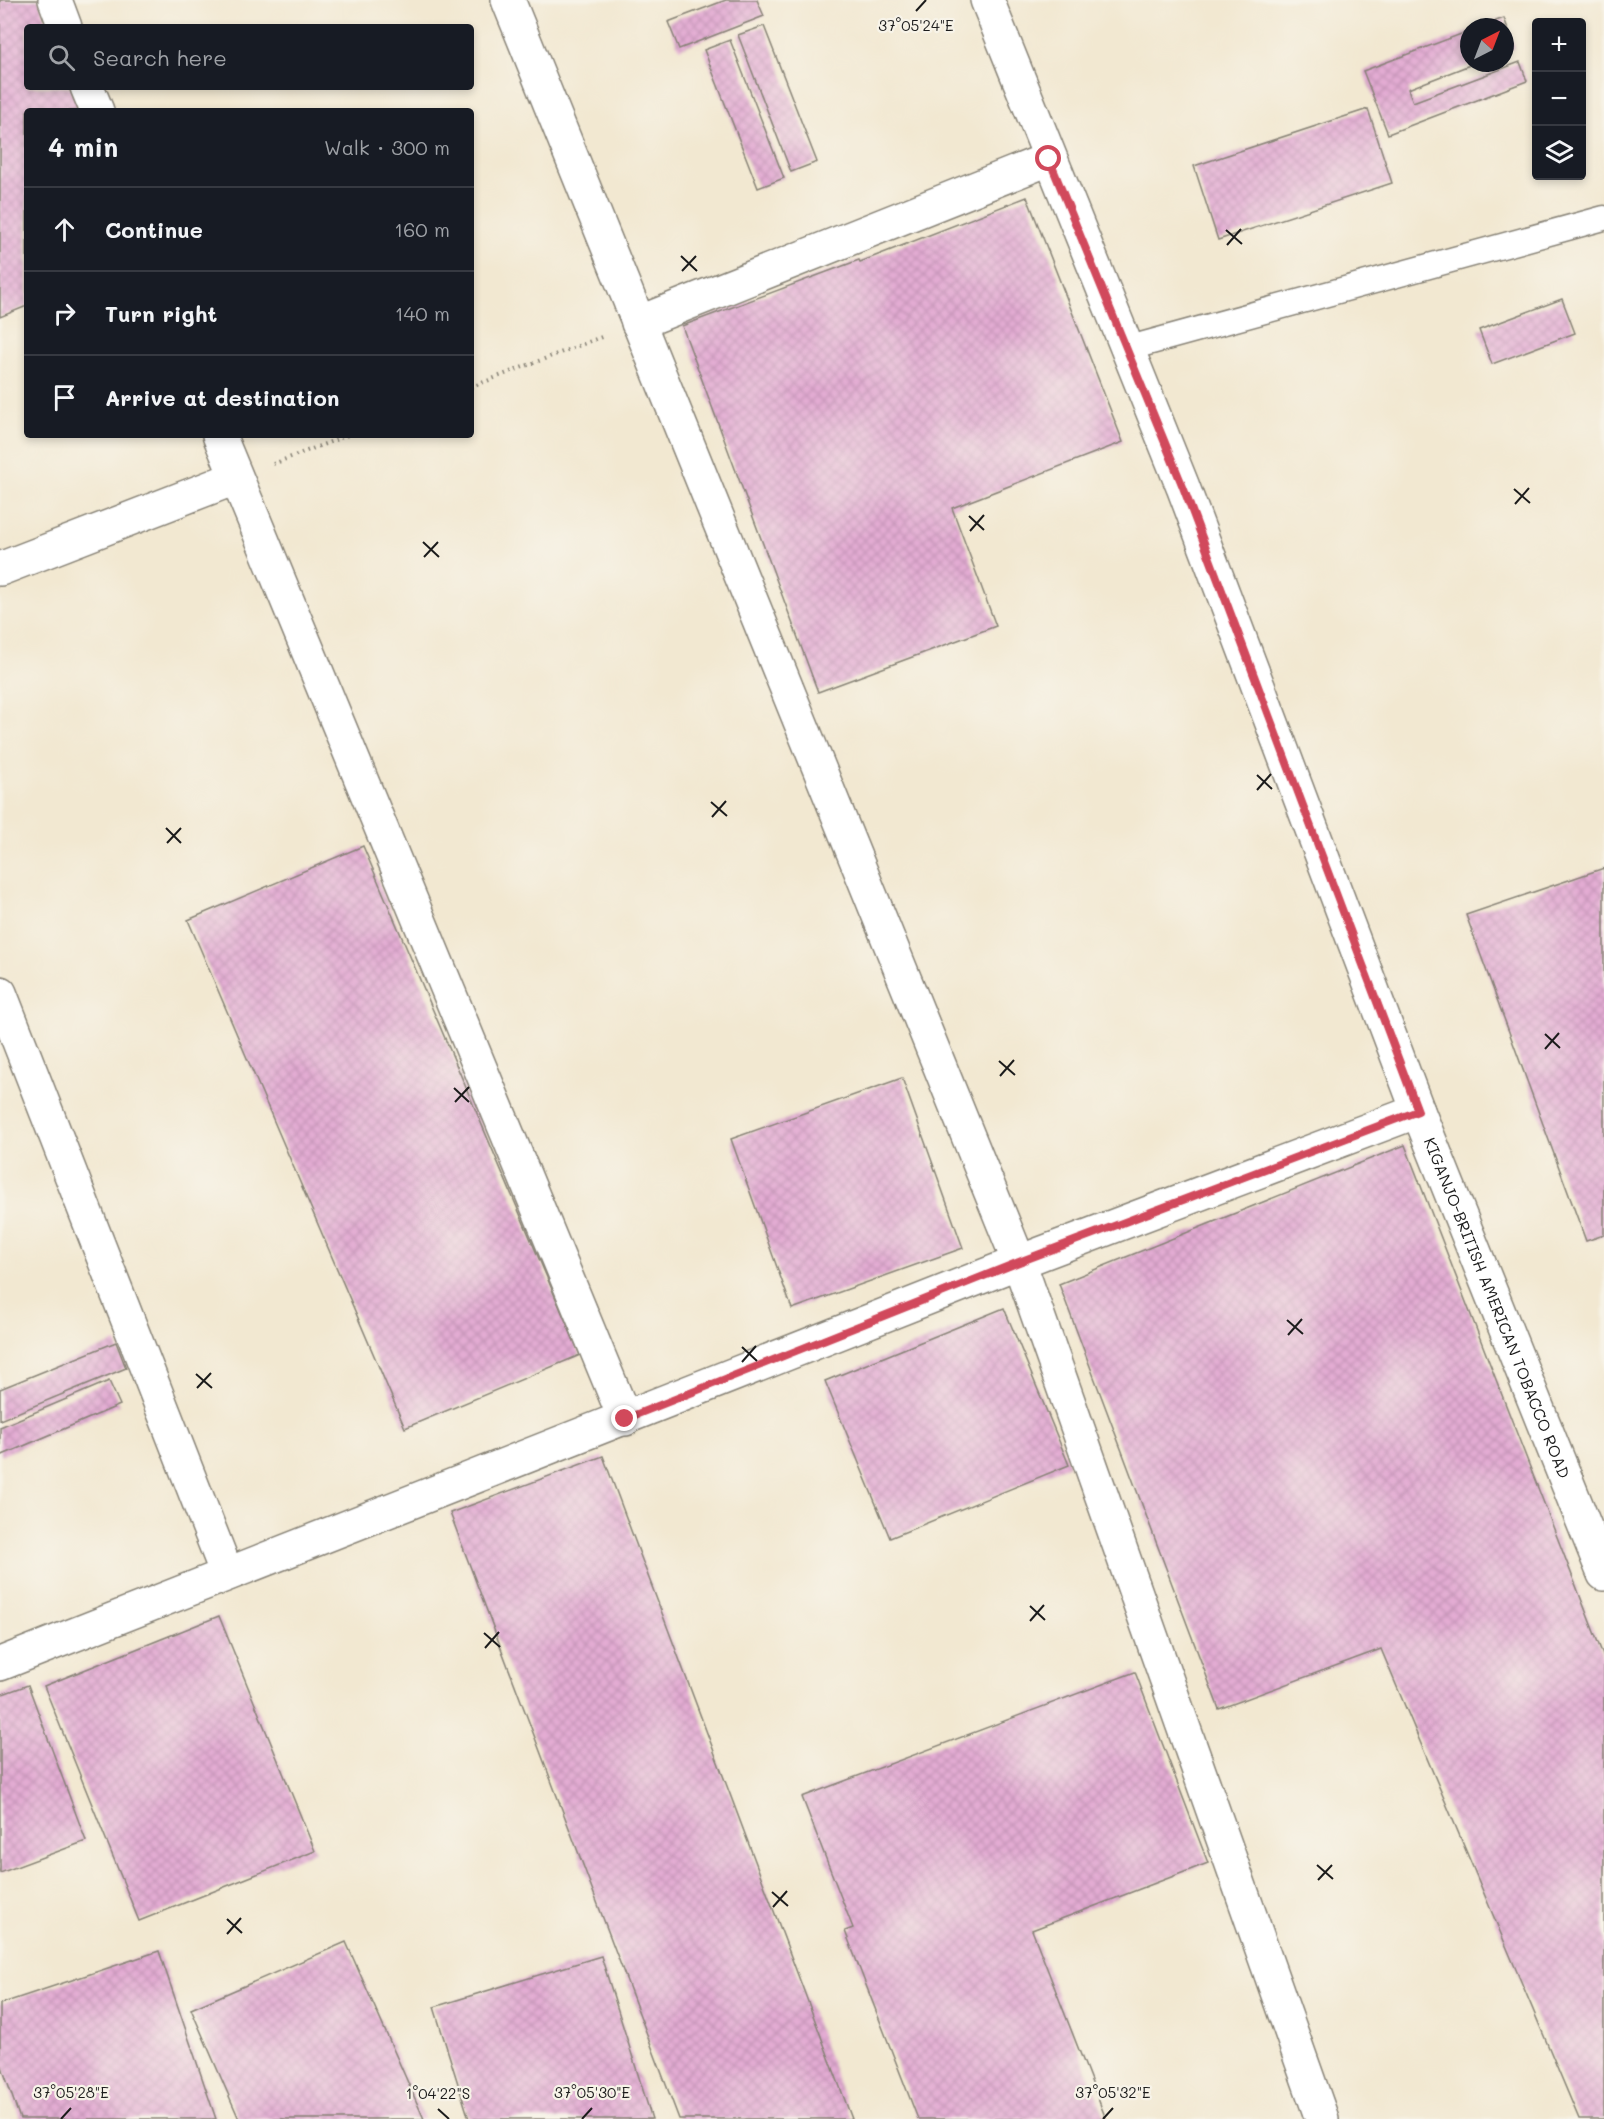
<!DOCTYPE html>
<meta charset="utf-8">
<style>
body{margin:0;font-family:Mali,sans-serif;background:#242831;color:#f1f3f6}
.controls{position:absolute;right:18px;top:18px;display:grid;overflow:hidden;border-radius:6px;box-shadow:0 3px 9px #0003}
.controls button{width:54px;height:54px;display:grid;place-items:center;padding:0;border:0;border-bottom:2px solid #363941;background:#171b24;color:#f1f3f6;font:30px sans-serif}
.compass{position:absolute;left:1460px;top:18px;width:54px;height:54px;border-radius:50%;background:#171b24;box-shadow:0 3px 9px #0003;rotate:42deg}
.stop{position:absolute;width:18px;height:18px;margin:-14px;border:4px solid #d1495b;border-radius:50%;background:#fff}
.stop.end{background:#d1495b;border-color:#fff;box-shadow:0 2px 6px #0008}
.list{margin:0;padding:0;list-style:none}
h2{display:flex;justify-content:space-between;align-items:center;height:78px;margin:0;padding:0 24px;font-size:26px}
h2 small{font-size:20px;font-weight:400;color:#9ea1a6}
.list li{display:grid;grid-template-columns:39px 1fr auto;gap:18px;align-items:center;box-sizing:border-box;height:84px;padding:0 24px;border-top:2px solid #363941}
.list b{display:block;font-size:22px;white-space:nowrap}
.list em{font-size:20px;font-style:normal;color:#9ea1a6}
.icon{flex:none;width:33px;height:33px;fill:none;stroke:currentColor;stroke-width:2;stroke-linecap:round;stroke-linejoin:round}
.map{position:relative;flex:none;width:1604px;height:2119px;overflow:hidden}
.search{position:absolute;background:#171b24;box-shadow:0 3px 9px #0003;left:24px;top:24px;width:450px;height:66px;display:flex;align-items:center;gap:15px;box-sizing:border-box;padding:0 21px;border-radius:6px;color:#9ea1a6;font-size:22px}
.panel{position:absolute;background:#171b24;box-shadow:0 3px 9px #0003;left:24px;top:108px;width:450px;height:330px;border-radius:6px}
.map>svg:first-child{display:block}
.building{fill:url(#building-cross-hatch)}
.lines{fill:none;stroke-linecap:round;stroke-linejoin:round}
.lane-casing{stroke:#878276;stroke-width:27}
.street-casing{stroke:#878276;stroke-width:36}
.path{stroke:#878276;stroke-width:4;stroke-dasharray:1.5 4.5;stroke-linecap:butt}
.lane{stroke:#fff;stroke-width:24}
.street{stroke:#fff;stroke-width:33}
.route{stroke:#d1495b;stroke-width:8}
.ticks{fill:none;stroke:#1c1c1c;stroke-width:2}
.labels{text-anchor:middle;stroke-width:4.5;stroke-linejoin:round;paint-order:stroke}
.street-label{font-size:16px;fill:#1c1c1c;stroke:#f7f3e8}
.ticks-label{font-size:15px;text-anchor:middle;fill:#1c1c1c;stroke:#f7f3e8;stroke-width:4.5;stroke-linejoin:round;paint-order:stroke}
</style>
<div class="map">
<svg width="1604" height="2119" viewBox="0 0 1604 2119">
<defs>
<pattern id="building-cross-hatch" width="8" height="8" patternUnits="userSpaceOnUse" patternTransform="scale(1.5)"><rect width="8" height="8" fill="#e3acd3"/><path d="M0 0l8 8M0 8l8-8" fill="none" stroke="#c293b5"/></pattern>
</defs>
<rect width="100%" height="100%" fill="#f7f3e8"/>
<filter id="ink" filterUnits="userSpaceOnUse"><feTurbulence type="fractalNoise" baseFrequency=".0167" numOctaves="2"/><feDisplacementMap in="SourceGraphic" scale="12" xChannelSelector="R" yChannelSelector="G"/><feConvolveMatrix kernelMatrix="1 2 1 2 8 2 1 2 1" color-interpolation-filters="sRGB"/></filter>
<filter id="wash" filterUnits="userSpaceOnUse"><feTurbulence type="fractalNoise" baseFrequency=".008" numOctaves="4" result="noise"/><feDisplacementMap in="SourceGraphic" scale="24" xChannelSelector="R" yChannelSelector="G"/><feGaussianBlur stdDeviation="1.35" result="paint"/><feColorMatrix in="noise" values="0 0 0 0 0 0 0 0 0 0 0 0 0 0 0 0 0 1.4 0 .05"/><feComposite in="paint" operator="in"/></filter>
<g filter="url(#wash)">
<rect width="100%" height="100%" fill="#f2e8d1"/>
<g id="blocks">
<path class="building" d="M0 0H39L49 27H27V87H73L82 111H27V306L0 317Z
M726 0H757L764 16 679 49 668 22Z
M1504 18 1515 48 1505 52V27H1480Z
M764 26 817 162 791 172 738 35Z
M1469 31V63H1475L1408 89 1413 102 1520 62 1527 81 1388 134 1363 71Z
M730 40 784 178 758 188 704 50Z
M1368 109 1392 183 1218 240 1194 166Z
M1027 197 1123 442 952 508 996 626 818 692 682 326 859 260 860 262Z
M1562 299 1575 333 1492 364 1479 330Z
M363 846 580 1355 405 1428 188 920Z
M1604 868V1235L1586 1241 1466 915Z
M902 1078 963 1248 792 1309 731 1139Z
M1405 1145 1604 1658V2119H1579L1381 1649 1219 1709 1059 1284Z
M1004 1308 1069 1465 890 1538 825 1381Z
M116 1342 126 1368 0 1420V1389Z
M109 1381 120 1405 0 1456V1427Z
M603 1456 852 2119H679L450 1513Z
M219 1616 315 1851 139 1921 44 1686Z
M1135 1672 1208 1863 1032 1930 1106 2119H918L845 1931 853 1928 802 1797Z
M28 1685 86 1841 0 1873V1695Z
M346 1942 424 2119H239L191 2009Z
M159 1951 216 2119H20L0 2061V2004Z
M601 1956 652 2119H469L434 2007Z"/>
</g>
</g>
<g filter="url(#ink)">
<use href="#blocks" fill-opacity="0" stroke="#878276" stroke-width="1.5"/>
<g class="lines">
<defs>
<path id="lane" d="M1126 349 1604 218"/>
<g id="street">
<path d="M55 0 65 27"/>
<path d="M508 0 1019 1262 1322 2119"/>
<path id="s1" d="M987 0 1183 487 1418 1111 1604 1574"/>
<path d="M87 87 97 111"/>
<path d="M638 323 1049 159"/>
<path d="M219 435 625 1419"/>
<path d="M0 569 235 478"/>
<path d="M0 993 227 1574"/>
<path d="M0 1664 1019 1262 1418 1111"/>
</g>
</defs>
<use href="#lane" class="lane-casing"/>
<use href="#street" class="street-casing"/>
<path class="path" d="M471 387 604 336
M273 464 348 435"/>
<use href="#lane" class="lane"/>
<use href="#street" class="street"/>
</g>
</g>
<g class="lines" filter="url(#ink)">
<path class="route" d="M625 1419 1019 1262 1418 1111 1183 487 1049 159"/>
</g>
<path class="ticks" d="M916 11 926 0M1226 230 1242 244M1227 245 1241 229M681 256 697 271M682 271 696 256M1514 489 1530 503M1515 504 1529 488M969 516 984 530M970 531 984 515M423 542 439 557M424 557 438 542M1257 775 1272 789M1257 790 1271 774M711 802 727 816M712 817 726 801M166 828 181 843M167 843 181 828M1545 1034 1560 1048M1545 1049 1559 1033M999 1061 1015 1075M1000 1076 1014 1060M454 1088 469 1102M455 1102 469 1087M1287 1320 1303 1334M1288 1335 1302 1319M742 1347 757 1361M742 1362 756 1346M196 1374 212 1388M197 1388 211 1373M1030 1606 1045 1620M1030 1621 1044 1605M484 1633 500 1647M485 1648 499 1632M1317 1865 1333 1879M1318 1880 1332 1865M772 1892 788 1906M773 1907 787 1891M227 1919 242 1933M227 1934 241 1918M438 2109 449 2119M61 2119 71 2108M582 2119 592 2108M1103 2119 1113 2108"/>
<g class="labels">
<g class="street-label">
<text dy="6" stroke="none"><textPath href="#s1" startOffset="1404">KIGANJO-BRITISH AMERICAN TOBACCO ROAD</textPath></text>
</g>
</g>
<g class="ticks-label">
<text x="916" y="31">37°05'24"E</text>
<text x="71" y="2098">37°05'28"E</text>
<text x="592" y="2098">37°05'30"E</text>
<text x="1113" y="2098">37°05'32"E</text>
<text x="438" y="2099">1°04'22"S</text>
</g>
</svg>
<div class="controls">
<button>+</button>
<button>−</button>
<button><svg class="icon" aria-label="layers" viewBox="0 0 24 24"><path d="M12 4l9 5-9 5-9-5zM3 14l9 5 9-5"/></svg></button>
</div>
<svg class="compass" viewBox="-18 -18 36 36"><path d="M0-13l5 13h-10z" fill="#e53935"/><path d="M0 13l5-13h-10z" fill="#9ea1a6"/></svg>
<div class="stop" style="left:1049px;top:159px"></div>
<div class="stop end" style="left:625px;top:1419px"></div>
<div class="search"><svg class="icon" aria-label="search" viewBox="0 0 24 24"><circle cx="10" cy="10" r="6"/><path d="M15 15l6 6"/></svg>Search here</div>
<section class="panel">
<h2>4 min<small>Walk · 300 m</small></h2>
<ul class="list">
<li><svg class="icon" aria-label="ahead" viewBox="0 0 24 24"><path d="M12 20V5M6 11l6-6 6 6"/></svg><div><b>Continue</b></div><em>160 m</em></li>
<li><svg class="icon" aria-label="right" viewBox="0 0 24 24"><path d="M7 20v-9h11M14 6l5 5-5 5"/></svg><div><b>Turn right</b></div><em>140 m</em></li>
<li><svg class="icon" aria-label="arrive" viewBox="0 0 24 24"><path d="M6 21V4h12l-3 4 3 4H6"/></svg><div><b>Arrive at destination</b></div></li>
</ul>
</section>
</div>
